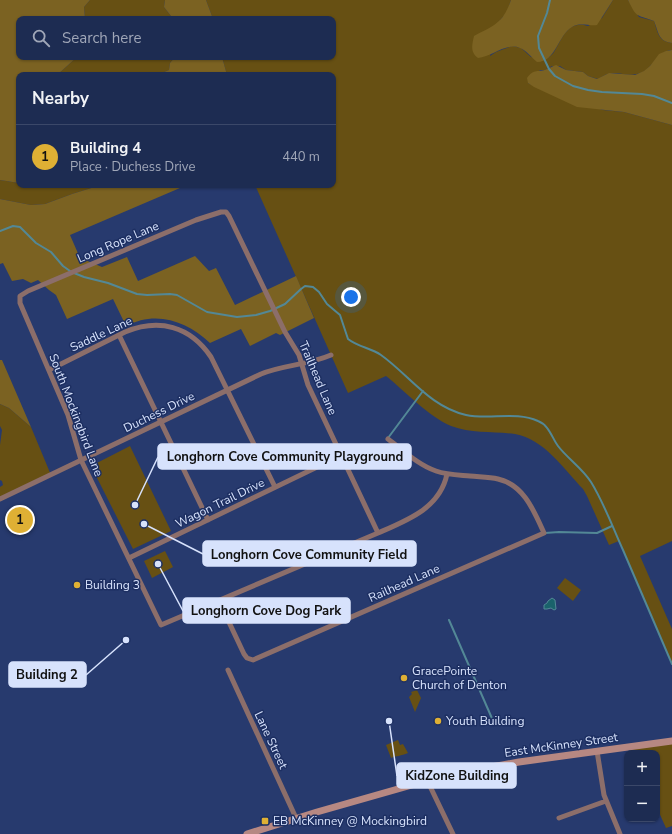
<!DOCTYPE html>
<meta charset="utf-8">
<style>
body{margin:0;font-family:"Nunito Sans",sans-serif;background:#253459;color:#f1f3f6}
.controls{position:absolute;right:12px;bottom:12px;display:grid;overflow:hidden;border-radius:8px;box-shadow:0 1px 3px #0004}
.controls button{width:36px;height:36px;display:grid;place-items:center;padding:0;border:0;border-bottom:1px solid #3b4869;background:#1d2c52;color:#f1f3f6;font:20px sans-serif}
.you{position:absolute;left:351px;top:297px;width:14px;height:14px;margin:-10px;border:3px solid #fff;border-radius:50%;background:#1a73e8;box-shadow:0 0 0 6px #1a73e833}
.badge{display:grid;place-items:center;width:26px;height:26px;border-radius:50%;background:#dfb034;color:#111;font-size:13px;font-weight:700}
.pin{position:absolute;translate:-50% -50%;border:2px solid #fff;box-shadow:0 1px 4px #0006}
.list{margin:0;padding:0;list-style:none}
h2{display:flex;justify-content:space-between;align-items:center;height:52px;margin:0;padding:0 16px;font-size:17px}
h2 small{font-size:13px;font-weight:400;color:#a0a7b8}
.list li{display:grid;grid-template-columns:26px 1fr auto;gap:12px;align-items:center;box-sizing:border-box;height:64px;padding:0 16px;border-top:1px solid #3b4869}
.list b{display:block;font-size:15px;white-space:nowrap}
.list p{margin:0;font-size:13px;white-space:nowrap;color:#a0a7b8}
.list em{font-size:13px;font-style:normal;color:#a0a7b8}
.icon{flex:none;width:22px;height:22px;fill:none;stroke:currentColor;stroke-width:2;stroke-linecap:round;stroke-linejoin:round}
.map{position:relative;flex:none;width:672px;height:834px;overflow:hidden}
.search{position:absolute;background:#1d2c52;box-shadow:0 1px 3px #0004;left:16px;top:16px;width:320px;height:44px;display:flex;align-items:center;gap:10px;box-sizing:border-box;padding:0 14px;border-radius:8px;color:#a0a7b8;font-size:15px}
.panel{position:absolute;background:#1d2c52;box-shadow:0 1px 3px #0004;left:16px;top:72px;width:320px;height:116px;border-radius:8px}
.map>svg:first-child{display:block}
.green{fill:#675013}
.forest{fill:#7b6222}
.water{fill:#1a626b;stroke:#538896}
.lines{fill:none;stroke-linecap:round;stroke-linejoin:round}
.stream{stroke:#538896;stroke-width:2}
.minor{stroke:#8c6e6a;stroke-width:5}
.secondary{stroke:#b78882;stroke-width:7}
.poi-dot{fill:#dfb034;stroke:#1d2f62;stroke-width:1.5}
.labels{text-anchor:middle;stroke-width:3;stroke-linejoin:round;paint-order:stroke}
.street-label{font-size:12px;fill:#d7e2fc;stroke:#1d2f62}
.poi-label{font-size:12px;fill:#d7e2fc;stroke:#1d2f62;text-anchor:start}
.leader{fill:none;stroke:#d7e2fc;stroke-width:1.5}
.callout-dot{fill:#d7e2fc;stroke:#1d2f62;stroke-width:1.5}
.callout{fill:#d7e2fc;stroke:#d7e2fc;stroke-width:1.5}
.callout-label{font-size:13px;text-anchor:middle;font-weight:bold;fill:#111}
</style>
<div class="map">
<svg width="672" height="834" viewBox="0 0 672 834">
<rect width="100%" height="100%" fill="#273a6e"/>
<path class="green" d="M90 0H165L164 7 171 16 177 19H85L84 7Z
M206 0H511L507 12 497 24 490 56 496 52 512 46 521 48 531 57 545 60C548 58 552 55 554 52 563 38 567 20 588 26L602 18 613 0H628L639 17 654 21C658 33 658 41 672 43V50C657 51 654 66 643 72 629 78 623 72 612 73 607 73 602 77 598 79L588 76 583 72 566 70 560 66H552L545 70H540L528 83 553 95 603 110 624 112 672 125V541L640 556 672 629V664L619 541 609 545 587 496 583 489C564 469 544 439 515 434 494 431 472 434 451 426 428 416 406 392 386 376L348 393 255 185H333V75H227L222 57H333V19H213Z
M77 57H175L170 63 169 70 157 75H46H57Z
M0 180 19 183V185H101L72 194 45 204 31 205 0 199Z
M0 404 9 408 31 427 51 475 0 499V487L3 485 2 481 0 480V445L2 430 0 426Z
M130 446 171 531 133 549 91 466Z
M165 551 173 567 152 578 144 561Z
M565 578 581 590 573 601 557 588Z
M417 690 421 698 415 712 409 697 412 694 411 692Z
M398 740 400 745 403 744 408 753C401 756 396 756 391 758L386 745Z
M672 741V826L666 828 657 808V753H632L629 747Z"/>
<path class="forest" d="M0 0H90L84 7 85 19H19V57H77L57 75H19V183L0 180Z
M165 0H206L213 19H177L171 16 164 7Z
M511 0H613L597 25C589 26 579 22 572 27 558 35 556 62 537 62 532 58 526 50 520 48 506 42 492 57 478 58 470 52 472 45 474 36 495 25 503 23 511 0Z
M628 0H672V43C658 41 659 33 654 21 635 14 637 18 628 0Z
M672 50V125L624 112 577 107 534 87 528 83 527 78C534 68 538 73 547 69 551 68 552 66 556 65L566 70 583 72 588 76 597 79 609 73 635 75 644 71 650 66 659 54 666 51Z
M175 57H222L227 75H157L169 70 170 63Z
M101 185H187L70 235 80 258 102 267 127 257 138 281 195 256 209 271 216 268 235 305 296 276 314 318 280 335 276 333 250 346 241 329 210 343C187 321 156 310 126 326L113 299 67 319 56 295 49 290 38 280 31 283 23 279 12 281 3 263 0 264V199L31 205 45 204 72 194Z
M0 360H2L31 427 9 408 0 404Z"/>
<path class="water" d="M552 598 555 600 556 609 554 610 551 608 547 609H544V605L547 603 548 601Z"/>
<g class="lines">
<path class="stream" d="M550 0 547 13 538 36 539 48 549 69 555 76 573 86 588 90 602 92 642 94 654 96 672 103
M0 231 13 226 20 227 36 243 51 252 63 266 70 271
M74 273 84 277 108 283 137 294 147 295 170 294 177 295 207 312 237 317 256 315 270 311 285 304 301 289 305 286 313 287 319 292 327 304 340 315 348 339C358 347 371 348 381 355 409 375 430 407 466 415 489 420 516 411 538 421 549 425 552 438 558 446 568 459 582 468 591 482 604 503 613 528 623 550 639 588 656 626 672 664
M388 438 423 391
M545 533 559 532 597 533 612 526
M449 620 494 723"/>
<path class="minor" d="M119 335 208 520
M49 370 125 332C159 318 190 326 211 357L275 487
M0 499 261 374C283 365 308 365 331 355
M378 533 308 385 299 355 285 332 229 216 226 212H221L196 220 28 291 20 296V303L68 415 81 460 161 625 378 533C408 520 440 508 447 474
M129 558 342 455
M219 601 244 654 247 658 253 660 544 533C534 511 524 485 498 479 489 477 479 477 470 476 459 475 447 475 436 471 418 465 403 450 388 439
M228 670 296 818
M597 751 604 795 620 834
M427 780 453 834
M559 818 606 801"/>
<path class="secondary" d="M247 834 317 812 447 775 519 762 672 741"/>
</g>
<g class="poi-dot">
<circle cx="77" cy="585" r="4"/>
<circle cx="404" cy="678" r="4"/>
<circle cx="438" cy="721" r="4"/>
<rect x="261" y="817" width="8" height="8" rx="2"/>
</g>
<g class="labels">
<g class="street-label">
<text transform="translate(118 242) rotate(-23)" y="4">Long Rope Lane</text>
<text transform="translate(101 334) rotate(-25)" y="4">Saddle Lane</text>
<text transform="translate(318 378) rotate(67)" y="4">Trailhead Lane</text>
<text transform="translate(159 412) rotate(-26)" y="4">Duchess Drive</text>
<text transform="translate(76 415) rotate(69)" y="4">South Mockingbird Lane</text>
<text transform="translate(220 503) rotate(-26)" y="4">Wagon Trail Drive</text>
<text transform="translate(404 583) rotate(-24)" y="4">Railhead Lane</text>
<text transform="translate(271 740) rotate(65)" y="4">Lane Street</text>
<text transform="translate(561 745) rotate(-8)" y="4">East McKinney Street</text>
</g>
<g class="poi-label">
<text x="85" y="589">Building 3</text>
<text x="412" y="675">GracePointe<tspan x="412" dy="14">Church of Denton</tspan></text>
<text x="446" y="725">Youth Building</text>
<text x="273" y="825">EB McKinney @ Mockingbird</text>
</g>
</g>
<path class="leader" d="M135 505L158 457M144 524L203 554M158 564L183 611M126 640L86 675M389 721L397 776"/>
<g class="callout-dot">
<circle cx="135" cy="505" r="4"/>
<circle cx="144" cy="524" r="4"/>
<circle cx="158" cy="564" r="4"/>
<circle cx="126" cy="640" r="4"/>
<circle cx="389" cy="721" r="4"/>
</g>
<g class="callout">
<rect x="158" y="444" width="253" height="25" rx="4"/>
<rect x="203" y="541" width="213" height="25" rx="4"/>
<rect x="183" y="598" width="167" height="25" rx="4"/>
<rect x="9" y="662" width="77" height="25" rx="4"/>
<rect x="397" y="763" width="119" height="25" rx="4"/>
</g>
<g class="callout-label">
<text x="285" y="461">Longhorn Cove Community Playground</text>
<text x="309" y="559">Longhorn Cove Community Field</text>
<text x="266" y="615">Longhorn Cove Dog Park</text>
<text x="47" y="679">Building 2</text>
<text x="457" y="780">KidZone Building</text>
</g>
</svg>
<div class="controls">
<button>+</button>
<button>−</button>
</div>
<div class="you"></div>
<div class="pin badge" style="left:20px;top:520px">1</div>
<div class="search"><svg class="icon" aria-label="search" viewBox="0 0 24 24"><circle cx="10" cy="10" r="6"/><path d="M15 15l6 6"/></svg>Search here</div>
<section class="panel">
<h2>Nearby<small></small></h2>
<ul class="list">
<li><span class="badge">1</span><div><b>Building 4</b><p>Place · Duchess Drive</p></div><em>440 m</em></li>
</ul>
</section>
</div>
